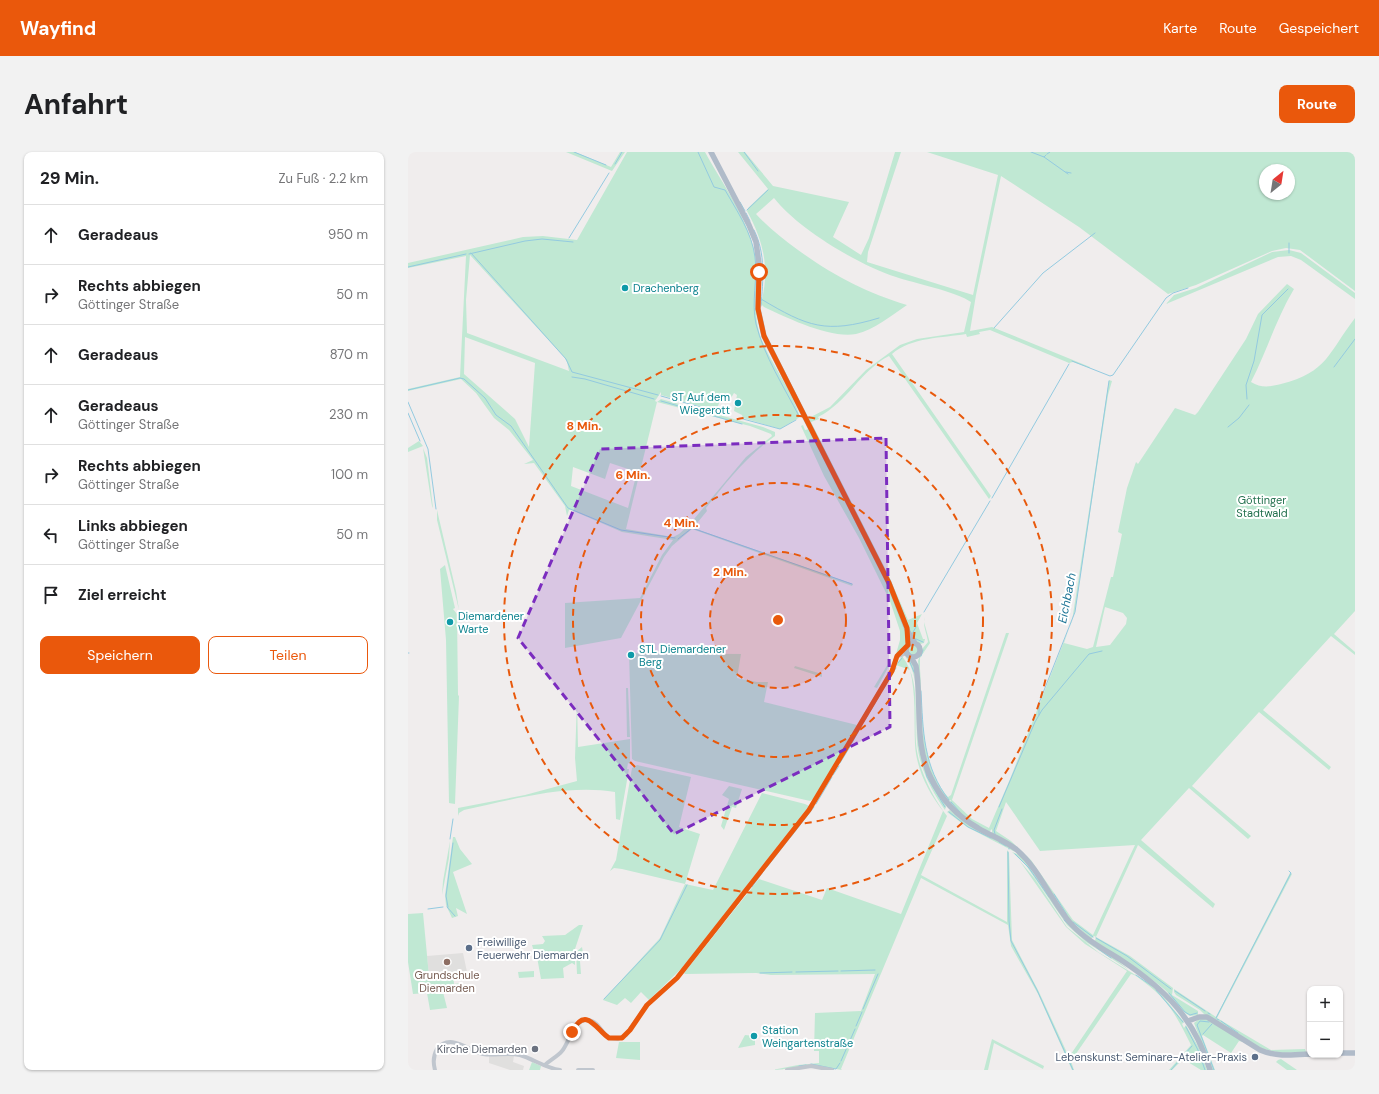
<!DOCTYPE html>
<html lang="de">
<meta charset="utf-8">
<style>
body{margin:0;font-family:"DM Sans",sans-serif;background:#f2f2f2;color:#202124}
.controls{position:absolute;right:12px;bottom:12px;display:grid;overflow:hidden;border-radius:8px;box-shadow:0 1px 3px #0004}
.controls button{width:36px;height:36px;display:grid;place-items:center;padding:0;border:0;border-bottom:1px solid #e0e0e0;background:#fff;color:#202124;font:20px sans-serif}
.compass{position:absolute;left:851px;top:12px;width:36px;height:36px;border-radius:50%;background:#fff;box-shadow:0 1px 3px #0004;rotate:30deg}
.stop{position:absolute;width:12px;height:12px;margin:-9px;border:3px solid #ea580c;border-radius:50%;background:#fff}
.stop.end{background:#ea580c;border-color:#fff;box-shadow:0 1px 4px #0008}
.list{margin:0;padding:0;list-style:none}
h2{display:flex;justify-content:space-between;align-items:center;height:52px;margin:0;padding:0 16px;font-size:17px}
h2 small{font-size:13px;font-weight:400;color:#757577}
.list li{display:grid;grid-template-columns:26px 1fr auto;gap:12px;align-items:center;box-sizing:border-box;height:60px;padding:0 16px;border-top:1px solid #e0e0e0}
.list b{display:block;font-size:15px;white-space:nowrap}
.list p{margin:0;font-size:13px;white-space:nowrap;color:#757577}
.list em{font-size:13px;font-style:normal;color:#757577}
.actions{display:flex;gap:8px;padding:12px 16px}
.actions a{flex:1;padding:9px 0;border:1px solid #ea580c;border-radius:8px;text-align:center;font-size:14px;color:#ea580c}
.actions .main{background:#ea580c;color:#fff}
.icon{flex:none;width:22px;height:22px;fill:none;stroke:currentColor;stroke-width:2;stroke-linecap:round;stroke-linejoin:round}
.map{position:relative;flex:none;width:947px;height:918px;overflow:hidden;border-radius:8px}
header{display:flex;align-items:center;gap:24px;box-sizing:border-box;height:56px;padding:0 20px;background:#ea580c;color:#fff}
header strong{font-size:19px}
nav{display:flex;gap:22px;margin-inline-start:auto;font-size:14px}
.intro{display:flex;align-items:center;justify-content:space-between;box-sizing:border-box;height:96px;padding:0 24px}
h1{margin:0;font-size:28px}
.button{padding:10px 18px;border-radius:8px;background:#ea580c;color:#fff;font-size:14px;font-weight:700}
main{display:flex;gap:24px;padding:0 24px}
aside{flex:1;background:#fff;border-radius:8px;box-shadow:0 1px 3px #0004}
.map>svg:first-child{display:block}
.education{fill:#e0dfde}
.green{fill:#c0e8d3;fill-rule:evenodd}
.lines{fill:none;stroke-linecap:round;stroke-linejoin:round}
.stream{stroke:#93cae0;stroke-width:1}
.minor{stroke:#c0c6ce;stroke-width:4}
.major{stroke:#b0bbc9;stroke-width:5.5}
.route{stroke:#ea580c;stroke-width:5}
.marked{fill:#7b2cbf;fill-opacity:0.2;stroke:#7b2cbf;stroke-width:3;stroke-dasharray:8 5;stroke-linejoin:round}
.ring{fill:none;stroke:#e8590c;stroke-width:2;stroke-dasharray:7 5}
.culture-dot{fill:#0f9aa8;stroke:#fff;stroke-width:1.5}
.service-dot{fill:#5c6f8a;stroke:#fff;stroke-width:1.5}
.education-dot{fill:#8d6e63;stroke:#fff;stroke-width:1.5}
.worship-dot{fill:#6b7280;stroke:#fff;stroke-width:1.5}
.labels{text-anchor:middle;stroke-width:4;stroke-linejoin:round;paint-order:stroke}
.culture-label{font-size:11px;fill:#0d838f;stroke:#fff;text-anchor:start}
.park-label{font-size:11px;fill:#22704e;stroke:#fff}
.service-label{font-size:11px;fill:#4e5e75;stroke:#fff;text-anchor:start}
.education-label{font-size:11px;fill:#785e54;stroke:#fff}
.worship-label{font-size:11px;fill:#5b616d;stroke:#fff;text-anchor:end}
.water-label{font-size:12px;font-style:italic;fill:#1d7495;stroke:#fff}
.centre{fill:#e8590c;stroke:#fff;stroke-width:2}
.ring-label{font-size:12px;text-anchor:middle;font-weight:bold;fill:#e8590c;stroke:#fff;stroke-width:4;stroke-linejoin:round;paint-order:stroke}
</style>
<header>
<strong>Wayfind</strong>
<nav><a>Karte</a><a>Route</a><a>Gespeichert</a></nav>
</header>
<div class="intro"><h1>Anfahrt</h1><a class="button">Route</a></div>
<main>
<aside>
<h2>29 Min.<small>Zu Fuß · 2.2 km</small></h2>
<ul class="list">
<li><svg class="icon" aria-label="ahead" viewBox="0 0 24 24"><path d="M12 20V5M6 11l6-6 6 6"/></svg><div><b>Geradeaus</b></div><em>950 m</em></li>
<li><svg class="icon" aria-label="right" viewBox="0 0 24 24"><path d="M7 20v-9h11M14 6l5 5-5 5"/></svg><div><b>Rechts abbiegen</b><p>Göttinger Straße</p></div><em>50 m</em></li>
<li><svg class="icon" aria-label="ahead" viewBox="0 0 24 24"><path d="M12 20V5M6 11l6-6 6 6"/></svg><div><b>Geradeaus</b></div><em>870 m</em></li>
<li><svg class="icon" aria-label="ahead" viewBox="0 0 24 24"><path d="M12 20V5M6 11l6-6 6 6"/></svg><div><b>Geradeaus</b><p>Göttinger Straße</p></div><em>230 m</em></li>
<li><svg class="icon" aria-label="right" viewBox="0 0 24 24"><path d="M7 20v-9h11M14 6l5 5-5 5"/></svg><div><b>Rechts abbiegen</b><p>Göttinger Straße</p></div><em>100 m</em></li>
<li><svg class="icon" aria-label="left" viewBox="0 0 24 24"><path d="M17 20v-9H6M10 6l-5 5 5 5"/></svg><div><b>Links abbiegen</b><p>Göttinger Straße</p></div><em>50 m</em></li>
<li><svg class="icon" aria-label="arrive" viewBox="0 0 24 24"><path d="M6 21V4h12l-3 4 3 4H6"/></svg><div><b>Ziel erreicht</b></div></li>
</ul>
<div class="actions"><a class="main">Speichern</a><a>Teilen</a></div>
</aside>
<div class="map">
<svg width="947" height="918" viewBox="0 0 947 918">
<rect width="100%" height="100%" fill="#f0eded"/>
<path class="education" d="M55 801 59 820 21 824 19 804Z
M81 904H106L105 910 116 914 115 918H102L81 911Z"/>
<path class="green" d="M158 0H167L203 15 212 0H217L204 19Z
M219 0H297C315 33 341 67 347 104 352 131 343 154 352 183 362 211 383 236 392 265L372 277 335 266 334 263 326 259 329 243 326 241 323 246 314 243 310 254 322 259V263L253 243V240L247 249 249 250 253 247 355 275 367 280V284C339 304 319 329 298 356L299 359 285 376 445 432 444 434 284 377 264 394 256 405 213 486 157 496V451L232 446 254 403 265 388 214 380 163 358H161L159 364 157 354 126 311 116 312 125 308 101 278 86 266 68 241 53 227 0 239V237L52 225 58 104 0 116V111L115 85 135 84 169 88ZM62 103 156 205 159 210 161 219 59 181 58 148ZM57 185 127 211 121 295 107 267 56 222ZM249 250 342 274 363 282 364 284 338 305 281 373 271 382 265 385 218 377ZM202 311 229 320 220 356 163 334 165 315 197 327Z
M330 0H337L365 34 441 50 425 85 453 103 461 86 487 0H493L460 100 459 110 565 143 590 23 519 0H947V139L892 98 878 96 864 99 788 133 760 142 671 75 593 24 568 143 562 179 584 175 682 215V216L665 210 661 211 582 178 571 180 572 182 559 185 558 182C535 186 503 185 484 202L583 344 581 347 481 204C453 218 439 251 410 265L411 267 403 270 480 422 500 468 514 462 509 471 515 487H517L516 491 512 492 504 484 399 267 422 255 458 218 492 193 509 187 556 180 563 150C549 140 506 131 488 125 452 114 389 76 366 46L348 62C361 76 375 87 390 98 426 124 457 140 499 153 484 163 466 178 448 182 423 187 379 166 356 155L353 152C362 117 356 90 339 59L340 56 360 37ZM857 18H881V42H857Z
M881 98 893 101 947 141V147L893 108 883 104 870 105 758 152 766 143 788 136 864 100Z
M879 132 886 137C868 167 859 199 843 230 853 236 861 235 873 232 920 220 920 201 947 166V459L926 482 947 500V503L923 484 855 558 923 615 921 618 851 560 784 634 843 684 840 687 781 636 733 688 807 752 805 756 730 693 688 785 722 804 765 836 764 843 790 859V863L782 864C772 860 765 845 756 837 735 819 710 805 687 789L688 785 686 784 683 787 663 769 622 709 584 681V677L581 680 568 674 541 652 543 648 540 649 527 633 516 603 510 509 514 497 520 490C519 481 514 473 517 465L516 470 522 491 512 506V517C515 557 511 613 540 645L543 643 598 481H601L544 648 564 667 581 676 602 627 664 469 701 228 704 229 700 243 667 459 656 491 679 497 685 495 703 425H705L714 382 710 380 719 336 728 310 730 312 767 256 787 263 790 260 838 187 850 162ZM697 455 715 461 719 466 718 472 702 493 688 495ZM598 650 632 699 727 693 685 783 665 768 623 708 603 689 588 679Z
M395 273 397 278 401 277 477 427 499 484 497 495 488 502 492 488V479L482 449 451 386 416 324 393 274Z
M11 289 15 294 0 300V296Z
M15 296 19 306 25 356 24 354Z
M29 358 48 439 51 458 29 368Z
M37 413 47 456 45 457 49 462 50 543 51 544 47 652 41 651 38 488 32 417Z
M499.5 498a5.5 5.5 0 1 1 11 0a5.5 5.5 0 1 1-11 0Z
M221 501 333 502 329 526 349 530H360L356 550 449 573 405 647 402 649 227 609 224 607Z
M494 504C513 528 506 562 508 591 510 617 524 644 539 664L513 723 599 770V698L601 701 604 788 631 840 661 905 719 819 677 792 658 775 611 708 627 727 659 775 690 800 739 830 754 843 776 870 774 872 776 876 778 873 791 896 799 918H793L775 907 764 918H761L783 893C770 867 761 848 736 830 732 827 728 823 723 822L663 909 666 918H664L630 842 603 794 600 773 513 726 433 917 434 918 412 914 364 918 390 913 411 911V899H406L407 861 453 859 467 822 363 823 348 821 277 822 276 821 351 727 414 748 419 736 493 762 535 659C520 640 508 616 507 592 506 567 508 542 502 518L488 513Z
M497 504 502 506 506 515 513 603 538 654 537 658C523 638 511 615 509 590 507 562 514 528 497 504Z
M483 507 481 514 469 536 466 535Z
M387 514 414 522V525L386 516Z
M218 536H220L222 585H219Z
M169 549 170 595 222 587V612L220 611 219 617H221L212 668 208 667 207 640C157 632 104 648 56 658L51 661 50 664V656L117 643 169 629 167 606Z
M229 613 283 625 271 675 292 682 277 732 305 738 354 641 397 652 401 654 274 816 241 848 233 840 223 851 217 846 209 853 195 848 252 786 277 732 214 717 206 716 202 719 208 708 224 616Z
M321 634 334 637 328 656 324 655 316 678 313 674 321 647 314 643Z
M542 658 550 665 603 695 607 700 559 675 539 660Z
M45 685H47L52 697 64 712 45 720 59 762 48 756 50 764 44 766 38 753 37 743Z
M42 689 41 706 34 743 35 729Z
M604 700 612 703 617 708 656 765 721 818 678 790 659 773 617 712Z
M882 721 884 722 809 866 863 898 897 897 898 900 873 901 855 897 796 862 792 858 768 843 766 840V837L808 865Z
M15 761 21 824 45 821 46 832 54 831 55 836 35 840 39 856 22 858 19 841 5 842 0 810V762Z
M171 773H175L165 803H167V813L164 811 155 816 156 826 133 827 129 805 133 804 131 800 136 797H131L129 802 127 803 124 793 135 792 137 789 134 784 157 783Z
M174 795 176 807 172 809 173 822H169L168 800Z
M126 819V825L111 826 110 820Z
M791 867H800L835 890 831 889 823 901 795 883 794 884 807 918H804L786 871Z
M337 883 347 884V893L330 896Z
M584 887 636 914 635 917 586 891 580 918H576Z
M211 890H232V908L208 906Z
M873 907 889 918H879L868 910 870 908Z
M124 910 133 914 132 918H121Z"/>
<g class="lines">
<path class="stream" d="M166 0 198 13
M290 0 306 35 317 38C329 59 344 81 347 105 350 127 343 150 348 172 356 204 376 235 391 264
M336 0 350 19
M623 0 636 5 638 3
M639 2 642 0
M636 5 660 22
M207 12 214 0
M658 20 663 21
M332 50 337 59
M339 58 360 38
M338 61 342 69
M346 78C358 102 355 128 353 154
M161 86 201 21
M881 91V101
M63 101 158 207 164 220 250 243
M61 102 117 89 134 87 165 90
M0 115 58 102
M353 147C400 175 418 182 471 166
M586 176 635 121 687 81
M664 209 702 224 705 223 758 146 765 141 780 136
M926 215 947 187
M164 225 177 227 246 247
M0 238 52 226 56 227 77 246 88 263 103 274 160 356 213 378 267 386
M253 244 321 263
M839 247 838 233 846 209 854 163 880 137
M253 249 334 272
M0 250 20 297 28 357
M0 261 12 289
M335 267 372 277 388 268
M820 275 831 266 841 253
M584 346 661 212
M270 387 284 376 444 432
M516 460 582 349
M504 482 508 475
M508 487 515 490
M501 500 502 502
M0 501H1
M513 504 515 498
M501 508 506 520
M490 511 494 506
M478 532 488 516
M513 539C515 578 515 615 541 648
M461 561 472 543
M631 563V551L667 460 701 229
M455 571 460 563
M444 591 454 573
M511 593 519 625 537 655
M432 611 443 593
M425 623 431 614
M543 650 552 660
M408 652 424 625
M591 655 627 570 634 558 681 502 694 499
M541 660 560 675 583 686
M587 682 586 678 594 657
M382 686 406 655
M42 687 45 667
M591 690 598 694
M601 696V697
M600 700 601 769 603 789 629 838 665 918
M607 702 621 716 641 745
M359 715 381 687
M344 735 357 717
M646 742 659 763
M39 755 47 764
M40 755 38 744 45 691
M20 757 35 755
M322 762 342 736
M656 768 662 774
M665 770 685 785
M688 786 719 804 763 837
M689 796 703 806
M289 803 315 771
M433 819 467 818
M388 820 430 819
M352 821 384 820
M728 823 744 834
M748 838 775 870
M767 839 797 859
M761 841 777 860 782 863 789 861
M196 847 252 788 279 733
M455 857 470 822
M800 861 802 862
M808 866 883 721 881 719
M809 867 811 868
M813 869 830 881
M801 870 792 869 789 873 806 918
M448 874 454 860
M778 875 790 898 797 918
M795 882 804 872
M433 909 447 877
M403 912 428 917 432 911
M391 914 398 913
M763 918 784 894"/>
<path class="minor" d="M491 504 499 501
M137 913C142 908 149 905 154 899 162 890 166 862 184 869 192 872 194 882 201 886L210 887 218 883 239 853 269 826 401 658 484 519 489 504 498 496
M27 918C25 911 25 904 29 897 42 880 61 899 75 902 87 904 99 900 112 903 125 907 138 916 152 918
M170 918H185
M379 918 403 914 424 918"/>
<path class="major" d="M303 0 341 73 348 90 351 112 350 157 356 184 481 431 500 480 507 491
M498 498a7 7 0 1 1 14 0a7 7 0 1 1-14 0Z
M503 505 508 514 509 522C513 556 507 595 523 626 533 647 549 664 570 676 583 684 597 688 609 698 633 719 643 750 664 773 678 788 697 798 713 808 757 837 787 867 802 918
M780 869 791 865H799L852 898C868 905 885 903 902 902
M932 901H947"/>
</g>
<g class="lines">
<path class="route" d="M164 880C178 852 189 879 201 886H214L222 878 239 853 269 826 401 658 484 519 489 504 500 493 499 476 481 431 356 184 350 157 351 120"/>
</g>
<path class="marked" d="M478 286 482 575 266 682 110 486 192 297Z"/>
<circle cx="370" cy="468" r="68" fill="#e8590c" fill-opacity=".12"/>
<g class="ring">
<circle cx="370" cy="468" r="68"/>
<circle cx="370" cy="468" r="137"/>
<circle cx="370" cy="468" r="205"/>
<circle cx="370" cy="468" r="274"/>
</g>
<g class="culture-dot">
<circle cx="217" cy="136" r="4"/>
<circle cx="330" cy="251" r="4"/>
<circle cx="42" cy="470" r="4"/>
<circle cx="223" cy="503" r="4"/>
<circle cx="346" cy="884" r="4"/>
</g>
<g class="service-dot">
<circle cx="61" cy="796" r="4"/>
<circle cx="847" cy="905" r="4"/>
</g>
<circle class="education-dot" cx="39" cy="810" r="4"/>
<circle class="worship-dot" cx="127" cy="897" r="4"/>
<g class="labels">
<g class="culture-label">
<text x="225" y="140">Drachenberg</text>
<text x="322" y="249" text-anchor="end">ST Auf dem<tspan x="322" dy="13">Wiegerott</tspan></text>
<text x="50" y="468">Diemardener<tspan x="50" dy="13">Warte</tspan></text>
<text x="231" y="501">STL Diemardener<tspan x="231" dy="13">Berg</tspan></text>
<text x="354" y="882">Station<tspan x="354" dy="13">Weingartenstraße</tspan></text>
</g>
<g class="park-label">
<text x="854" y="352">Göttinger<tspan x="854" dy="13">Stadtwald</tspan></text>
</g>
<g class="service-label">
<text x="69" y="794">Freiwillige<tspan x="69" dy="13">Feuerwehr Diemarden</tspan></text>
<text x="839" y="909" text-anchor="end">Lebenskunst: Seminare-Atelier-Praxis</text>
</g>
<g class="education-label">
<text x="39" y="827">Grundschule<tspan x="39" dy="13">Diemarden</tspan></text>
</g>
<g class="worship-label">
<text x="119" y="901">Kirche Diemarden</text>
</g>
<g class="water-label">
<text transform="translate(659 446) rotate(-79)" y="4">Eichbach</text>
</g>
</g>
<circle cx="370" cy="468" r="6" class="centre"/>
<g class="ring-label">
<text x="176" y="278">8 Min.</text>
<text x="225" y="327">6 Min.</text>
<text x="273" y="375">4 Min.</text>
<text x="322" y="424">2 Min.</text>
</g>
</svg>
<div class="controls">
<button>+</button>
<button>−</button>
</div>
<svg class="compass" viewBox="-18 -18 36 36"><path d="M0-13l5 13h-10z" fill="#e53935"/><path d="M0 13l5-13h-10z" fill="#757577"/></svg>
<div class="stop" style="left:351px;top:120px"></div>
<div class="stop end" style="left:164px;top:880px"></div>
</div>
</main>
